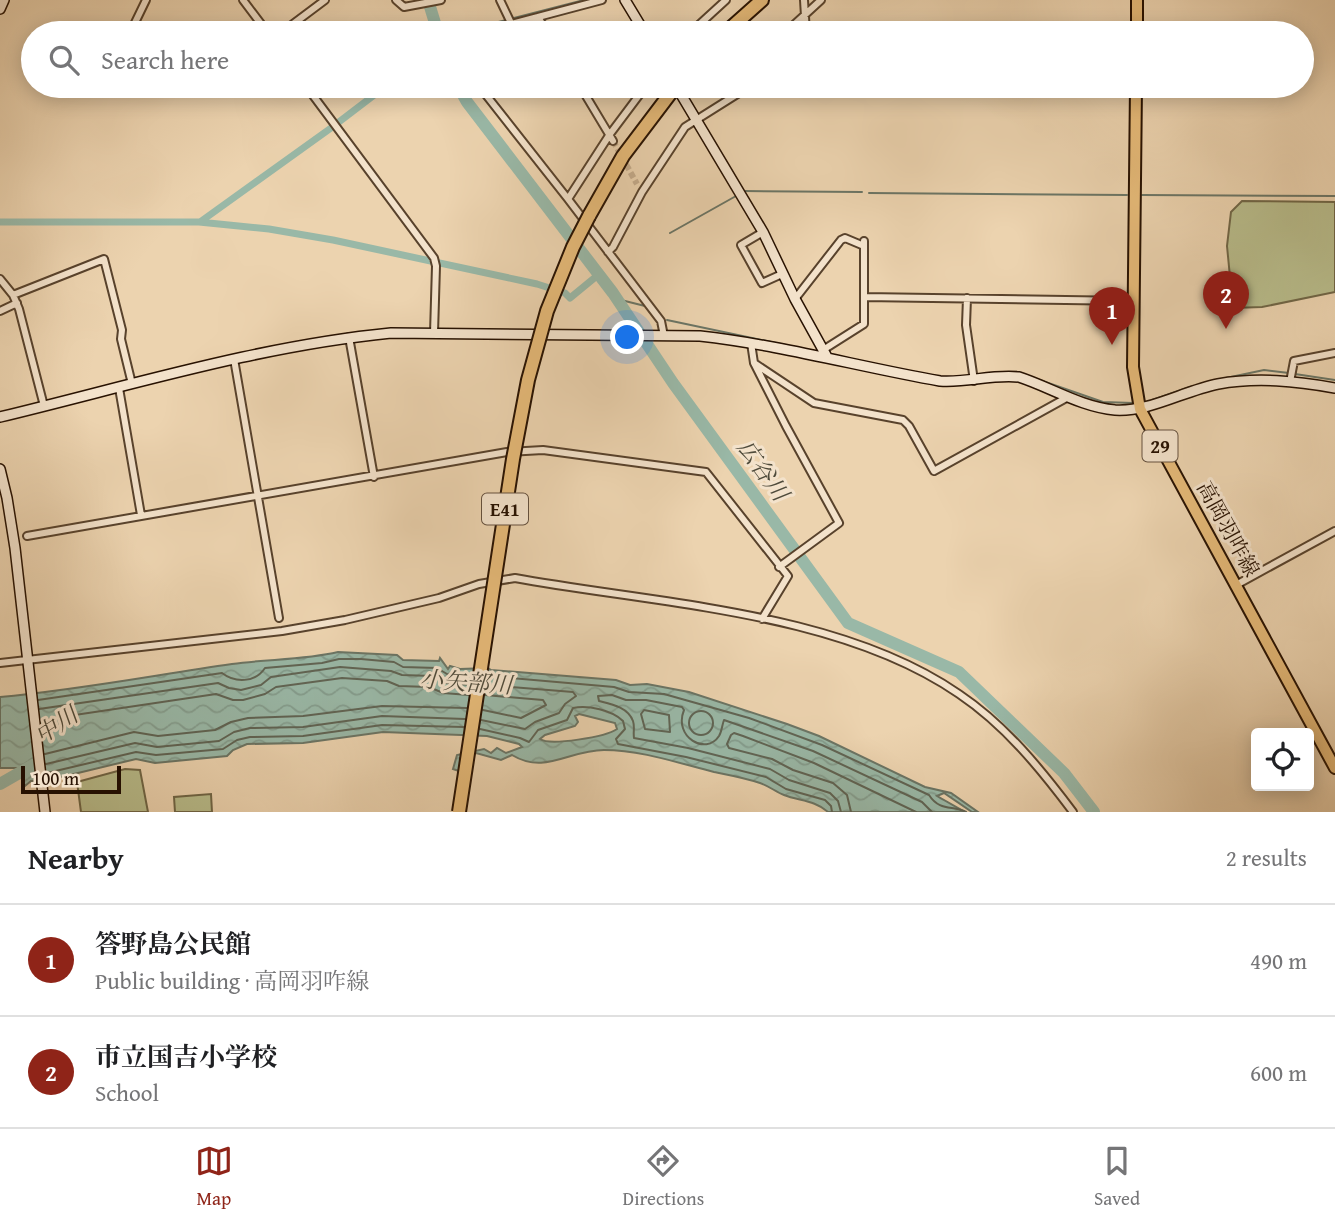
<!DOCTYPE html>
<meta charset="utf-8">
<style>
body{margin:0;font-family:"Gentium Book Plus","Noto Serif JP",serif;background:#f6f6f6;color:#202124}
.controls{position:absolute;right:21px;bottom:21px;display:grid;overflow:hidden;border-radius:7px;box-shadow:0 4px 18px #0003}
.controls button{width:63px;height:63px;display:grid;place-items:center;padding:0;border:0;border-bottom:2px solid #e0e0e0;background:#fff;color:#202124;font:35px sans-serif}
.scale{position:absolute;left:21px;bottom:18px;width:100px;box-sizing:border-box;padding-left:7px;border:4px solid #271101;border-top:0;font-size:19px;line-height:24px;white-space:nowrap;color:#271101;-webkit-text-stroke:5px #f3e2cb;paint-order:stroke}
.you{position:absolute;left:628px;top:338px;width:24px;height:24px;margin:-18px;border:5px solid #fff;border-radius:50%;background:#1a73e8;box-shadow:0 0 0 10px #1a73e833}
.badge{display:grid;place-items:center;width:46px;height:46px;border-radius:50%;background:#8f2418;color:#fff;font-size:23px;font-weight:700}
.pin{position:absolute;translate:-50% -58px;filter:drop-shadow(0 2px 4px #0008)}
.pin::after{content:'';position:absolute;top:37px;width:24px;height:21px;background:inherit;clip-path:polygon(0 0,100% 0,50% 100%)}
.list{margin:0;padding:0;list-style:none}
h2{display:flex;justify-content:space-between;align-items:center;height:91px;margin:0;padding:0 28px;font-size:30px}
h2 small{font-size:23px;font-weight:400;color:#757577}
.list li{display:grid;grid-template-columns:46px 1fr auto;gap:21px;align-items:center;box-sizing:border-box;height:112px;padding:0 28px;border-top:2px solid #e0e0e0}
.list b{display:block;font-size:26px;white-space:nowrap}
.list p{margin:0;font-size:23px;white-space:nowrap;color:#757577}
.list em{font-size:23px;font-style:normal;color:#757577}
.icon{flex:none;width:38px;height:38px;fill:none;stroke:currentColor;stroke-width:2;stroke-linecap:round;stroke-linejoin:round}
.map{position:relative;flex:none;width:1335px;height:812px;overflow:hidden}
.search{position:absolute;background:#fff;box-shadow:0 4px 18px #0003;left:21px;right:21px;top:21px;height:77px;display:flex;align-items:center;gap:18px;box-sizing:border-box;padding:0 24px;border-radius:38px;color:#757577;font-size:26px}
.sheet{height:315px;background:#fff}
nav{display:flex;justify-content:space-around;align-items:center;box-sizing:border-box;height:98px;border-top:2px solid #e0e0e0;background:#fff;font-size:19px;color:#757577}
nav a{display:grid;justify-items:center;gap:4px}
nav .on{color:#8f2418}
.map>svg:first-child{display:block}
.park{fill:#b8bc8b;stroke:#706646;stroke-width:2}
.water{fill:url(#water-waves);stroke:#6b7565;stroke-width:2;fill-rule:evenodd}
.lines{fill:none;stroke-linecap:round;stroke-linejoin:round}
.shore{stroke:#606454;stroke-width:2}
.stream{stroke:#6b7565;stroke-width:2}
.canal{stroke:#99b8a7;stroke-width:7}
.river{stroke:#99b8a7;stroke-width:12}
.street-tunnel{stroke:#c5ac8c;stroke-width:6;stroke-dasharray:6 3;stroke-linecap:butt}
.street-casing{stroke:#58422c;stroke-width:10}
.secondary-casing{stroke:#271101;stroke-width:12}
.primary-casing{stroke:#271101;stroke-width:14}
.highway-casing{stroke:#271101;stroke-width:16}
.street{stroke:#f3e2cb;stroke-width:6}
.secondary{stroke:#f3e2cb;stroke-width:9}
.primary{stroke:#e6ba78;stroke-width:10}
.highway{stroke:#e6ba78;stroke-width:12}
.highway-bridge-casing{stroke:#271101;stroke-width:16;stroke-linecap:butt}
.highway-bridge{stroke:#e6ba78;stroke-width:12}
.labels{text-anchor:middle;stroke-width:6;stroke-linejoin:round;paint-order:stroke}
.shield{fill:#f3e2cb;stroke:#64503e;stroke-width:2}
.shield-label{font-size:19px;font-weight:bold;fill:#271101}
.street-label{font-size:21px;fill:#271101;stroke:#f3e2cb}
.water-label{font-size:23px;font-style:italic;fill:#4f4b3b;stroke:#f3e2cb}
</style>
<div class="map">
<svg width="1335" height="812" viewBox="0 0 1335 812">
<defs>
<pattern id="water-waves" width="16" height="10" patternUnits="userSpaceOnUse" patternTransform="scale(1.75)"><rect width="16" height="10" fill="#99b8a7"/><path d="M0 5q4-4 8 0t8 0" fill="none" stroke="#849d8e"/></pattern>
</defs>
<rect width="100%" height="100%" fill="#ecd3af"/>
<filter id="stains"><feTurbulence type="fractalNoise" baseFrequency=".00286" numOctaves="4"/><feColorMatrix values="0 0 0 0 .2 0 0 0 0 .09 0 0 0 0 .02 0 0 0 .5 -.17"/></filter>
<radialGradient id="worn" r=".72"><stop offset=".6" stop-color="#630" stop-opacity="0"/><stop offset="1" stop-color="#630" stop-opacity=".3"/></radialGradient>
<path class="park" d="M1242 201 1335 202V292L1262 307 1233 308 1227 246 1231 212Z
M125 769 140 770 148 812H81L77 782Z
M211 794 212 812H175L174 797Z"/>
<path class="water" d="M338 652 397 655 403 660 439 661 440 658 448 669 450 666 460 669 488 668 491 670 616 680 630 685 647 684 689 692 787 724 819 736 925 787 951 793 978 812H972L944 793 937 796 965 812H828C815 800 799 801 784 795 776 792 769 786 760 783 745 778 729 775 714 772 678 763 641 750 604 750 569 750 545 775 512 755L501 760 476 753 460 758 465 773 453 769 457 755 484 749 491 753 497 748 506 753 522 747 519 744 487 736 383 732 303 743 247 744 233 750 227 756 155 763 136 759 49 780 31 781 25 786 17 768H0V697C78 690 155 675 232 664 268 659 304 660 338 652ZM579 714 615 723 617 729C606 737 550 746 540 739L545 735 575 726 578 722 575 716Z"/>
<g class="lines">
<path class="shore" d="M488 676 614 687 629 692 664 694 749 718 822 745 929 795C940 812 953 805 966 812
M38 700 222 673C235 683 255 683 265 668L322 663 339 659H361L394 662 403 667 437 668 447 674 472 676
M39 709 218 683 229 688 241 690 261 685 271 677 340 667 391 671 402 675 433 676 445 683 471 685
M483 710 521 718 546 705 543 700 485 695
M644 710 669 715 670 732 645 729 641 714Z
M689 723a12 12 0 1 1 24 0a12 12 0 1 1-24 0Z
M41 720 216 694 233 700H243L265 694 276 687 342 678 387 681 399 686 429 687 443 693 469 695
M481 720 525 729 535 722 559 713 565 704 576 696 573 692 486 685
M480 729 520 738 529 742 538 730 567 720 573 708C588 705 612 710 623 721L625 729 616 739 618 744 686 757 766 777 786 789 825 800 831 806 832 812
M45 754 134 732 158 736 215 730 231 722 248 718 303 716 382 706 467 708
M46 764 135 743 157 747 219 741 234 732 250 728 303 727 382 716 465 719
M47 773 136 752 156 755 223 749 237 740 250 737 303 736 382 725 464 727
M841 812 838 801 830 793 789 780 770 769 688 748 634 738C633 732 635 727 633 721 628 707 611 704 599 701L598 696 612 695 626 700H646L682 707 684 710C673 737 706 756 719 736 722 731 722 725 724 720L813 751 922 802 932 812
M851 812 847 795 833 783 793 770 772 759 729 748 727 744 731 735 734 733 743 736 814 763 916 812"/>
<path class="stream" d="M455 33 584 0
M744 191 862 192
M869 193 1127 195
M1142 195 1335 196
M670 233 736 196
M617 299 645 306
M667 320 819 352
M990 373 1008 372
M1295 374 1335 380
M1031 377 1103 402 1133 403
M1226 378 1264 370 1289 373
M1152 400 1193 386"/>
<path class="canal" d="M0 222H199L269 229 333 240 537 284 565 293 570 298 598 275
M200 222 331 128 386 86"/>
<path class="river" d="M428 0 438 33
M458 86 467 102 613 293 673 383 848 623 959 672 1064 773 1094 812
M0 784 33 765"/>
<path class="street-tunnel" d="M613 141 637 184"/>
<defs>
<path id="street" d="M243 0 268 33
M396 0 404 7 441 0
M500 0 511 23
M804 0 806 33
M130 33 146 0
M281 33 325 0
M476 33 538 17
M548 33 538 17 602 0
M690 33 726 0
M785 33 821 0
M306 86 434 258 436 266 434 333
M479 86 568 199
M580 86 613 141
M646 86 610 134 568 199 661 321 664 336
M763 232 741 245 762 283 782 274
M608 252 613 247 642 192 685 127 739 93 749 89 765 86 807 88V86
M0 279 13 295 19 309 44 406
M13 295 104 259 122 330 121 339 132 384
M864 297 1132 301
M967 298 966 325 974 381
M795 299 841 240 845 238 864 246
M0 311 17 303
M349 337 374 477
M751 343 754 363 814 403 903 420 909 426 934 471 1068 397
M823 350 864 324V241
M234 359 279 618
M754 363 786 426 839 523 779 567
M1290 382 1294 361 1335 353
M119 388 141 515
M27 536 507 452 543 450 706 472 788 576 762 619
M1236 585 1335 531
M0 663 282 631 345 620 439 598 479 584 515 578C657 604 839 611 959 694 1005 725 1040 768 1073 812"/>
<path id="secondary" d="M625 0 645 33
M0 9 4 0
M676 86 763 232 795 299 827 357
M0 417C129 386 258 346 391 333L700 336C781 345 860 367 940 381 967 383 992 374 1019 377 1050 387 1081 407 1115 410 1150 412 1183 391 1218 384 1257 377 1296 381 1335 388
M0 469 7 498 15 548 45 812"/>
<path id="primary" d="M1137 33V0
M1136 86 1133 367 1140 409 1335 768"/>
<path id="highway" d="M725 33 762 0
M589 216 623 156 676 86"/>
</defs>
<use href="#street" class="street-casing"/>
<use href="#secondary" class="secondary-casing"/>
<use href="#primary" class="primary-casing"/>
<use href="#highway" class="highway-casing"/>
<use href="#street" class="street"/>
<use href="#secondary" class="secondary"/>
<use href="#primary" class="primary"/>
<use href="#highway" class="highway"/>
<defs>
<path id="highway-bridge" d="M459 812 513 459 528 380 547 311 573 247 589 216"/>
</defs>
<use href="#highway-bridge" class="highway-bridge-casing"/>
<use href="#highway-bridge" class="highway-bridge"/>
</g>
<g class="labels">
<g class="shield">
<rect x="1142.5" y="430.5" width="35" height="31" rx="5"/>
<rect x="482" y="493.5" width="46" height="31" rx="5"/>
</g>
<g class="shield-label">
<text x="1160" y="453">29</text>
<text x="505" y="516">E41</text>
</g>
<g class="street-label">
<text transform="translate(1228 529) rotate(61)" y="7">高岡羽咋線</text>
</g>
<g class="water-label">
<text transform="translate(763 470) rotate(54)" y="8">広谷川</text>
<text transform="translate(466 682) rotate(4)" y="8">小矢部川</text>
<text transform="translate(56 725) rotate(-34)" y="8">中川</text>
</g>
</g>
<rect width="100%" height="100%" filter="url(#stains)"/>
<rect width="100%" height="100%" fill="url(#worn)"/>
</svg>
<div class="controls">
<button><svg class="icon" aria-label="locate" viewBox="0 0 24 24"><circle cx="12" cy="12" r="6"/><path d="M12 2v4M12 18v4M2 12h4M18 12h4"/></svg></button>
</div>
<div class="scale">100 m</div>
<div class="you"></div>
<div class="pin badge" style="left:1112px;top:345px">1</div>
<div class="pin badge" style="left:1226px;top:329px">2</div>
<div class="search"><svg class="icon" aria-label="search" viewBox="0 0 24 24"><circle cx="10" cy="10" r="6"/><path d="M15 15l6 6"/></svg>Search here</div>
</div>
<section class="sheet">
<h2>Nearby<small>2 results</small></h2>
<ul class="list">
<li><span class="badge">1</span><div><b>答野島公民館</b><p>Public building · 高岡羽咋線</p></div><em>490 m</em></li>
<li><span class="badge">2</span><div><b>市立国吉小学校</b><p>School</p></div><em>600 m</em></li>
</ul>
</section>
<nav>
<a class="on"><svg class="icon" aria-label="map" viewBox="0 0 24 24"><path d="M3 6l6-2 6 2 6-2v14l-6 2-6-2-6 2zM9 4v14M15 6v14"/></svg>Map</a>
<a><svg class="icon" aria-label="directions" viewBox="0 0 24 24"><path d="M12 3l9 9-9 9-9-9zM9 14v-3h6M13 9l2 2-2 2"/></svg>Directions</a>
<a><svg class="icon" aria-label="saved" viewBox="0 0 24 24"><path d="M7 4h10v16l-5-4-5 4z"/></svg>Saved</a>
</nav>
